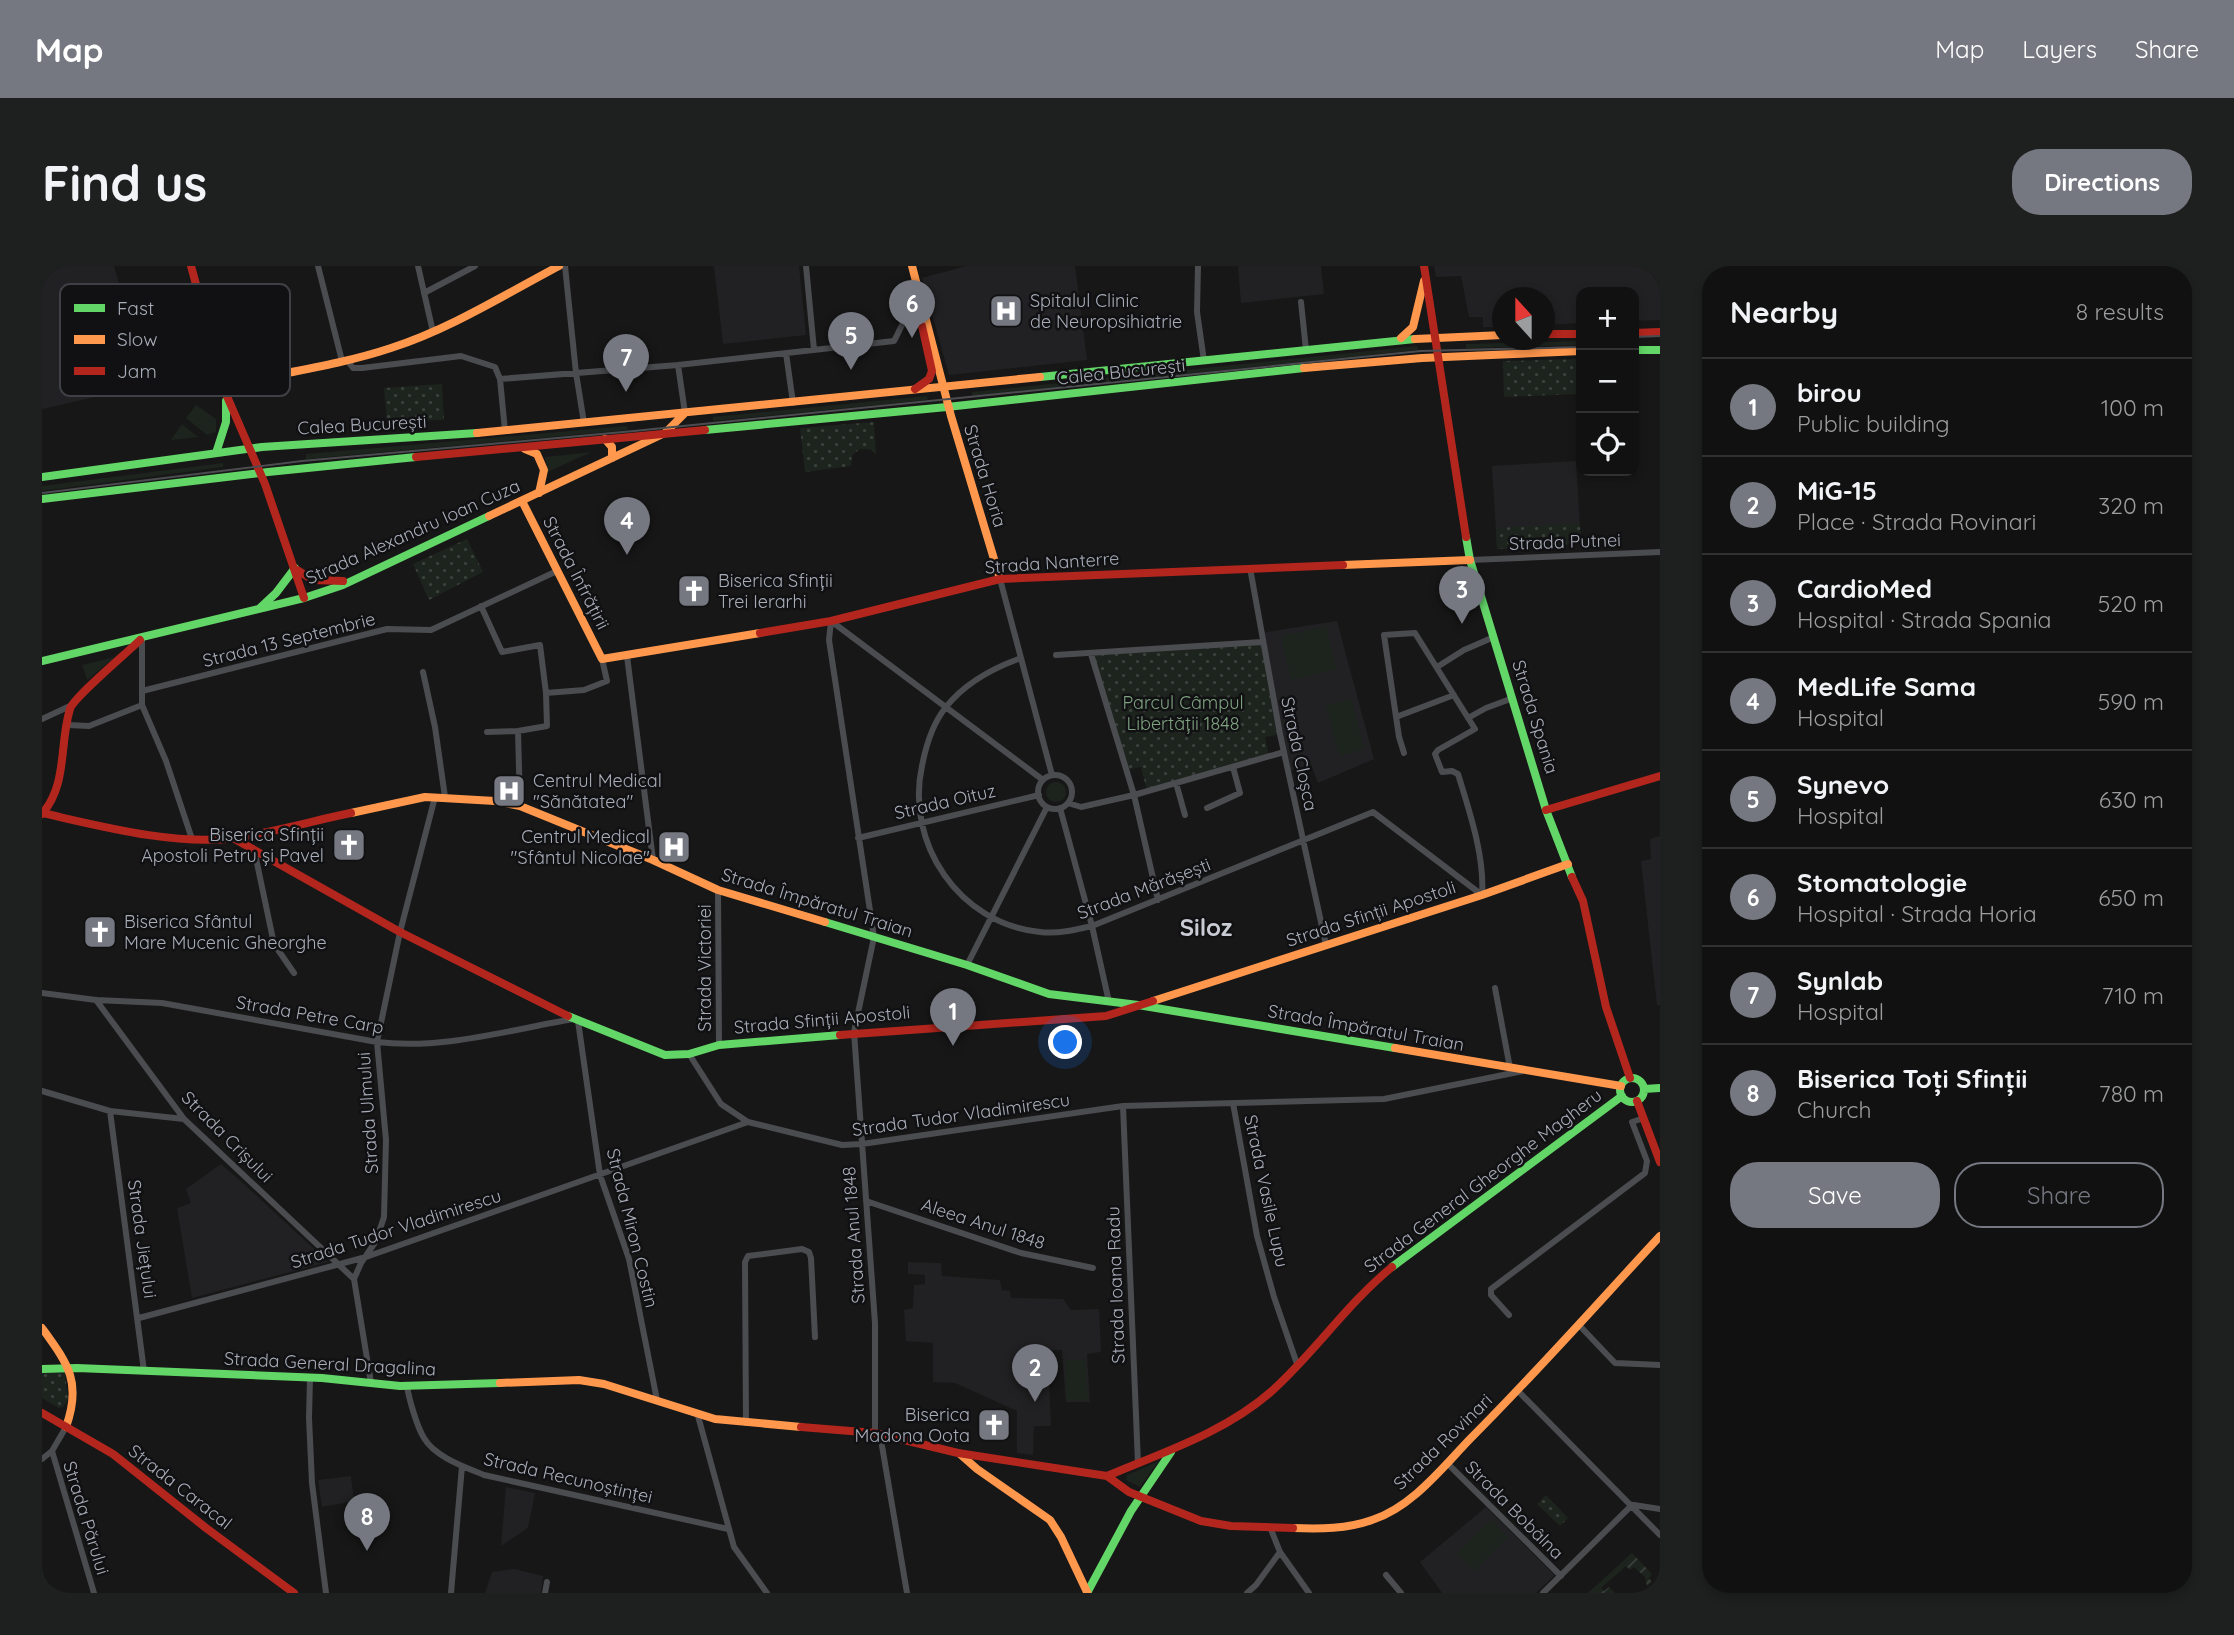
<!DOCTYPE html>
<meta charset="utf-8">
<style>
body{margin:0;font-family:Quicksand,sans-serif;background:#1e1f1f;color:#f1f3f6}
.controls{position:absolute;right:21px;top:21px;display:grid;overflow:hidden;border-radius:14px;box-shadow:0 4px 10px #0003}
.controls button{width:63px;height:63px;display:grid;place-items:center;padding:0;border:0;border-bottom:2px solid #303131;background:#111;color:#f1f3f6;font:35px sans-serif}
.compass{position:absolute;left:1450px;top:21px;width:63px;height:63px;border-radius:50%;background:#111;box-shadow:0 4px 10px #0003;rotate:339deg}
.you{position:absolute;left:1024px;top:777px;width:24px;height:24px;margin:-18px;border:5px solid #fff;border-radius:50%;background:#1a73e8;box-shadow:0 0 0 10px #1a73e833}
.badge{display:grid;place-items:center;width:46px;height:46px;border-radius:50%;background:#757880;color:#fff;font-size:23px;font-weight:700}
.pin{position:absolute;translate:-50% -58px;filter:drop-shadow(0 2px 4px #0008)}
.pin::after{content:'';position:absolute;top:37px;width:24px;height:21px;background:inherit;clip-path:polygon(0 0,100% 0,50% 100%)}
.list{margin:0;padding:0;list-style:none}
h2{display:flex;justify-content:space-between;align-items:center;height:91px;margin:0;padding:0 28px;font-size:30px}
h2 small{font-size:23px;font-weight:400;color:#9c9d9f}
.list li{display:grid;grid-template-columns:46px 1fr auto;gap:21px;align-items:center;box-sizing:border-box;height:98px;padding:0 28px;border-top:2px solid #303131}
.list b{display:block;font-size:26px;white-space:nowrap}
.list p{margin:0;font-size:23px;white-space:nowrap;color:#9c9d9f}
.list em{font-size:23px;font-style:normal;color:#9c9d9f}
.actions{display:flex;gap:14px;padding:21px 28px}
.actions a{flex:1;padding:16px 0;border:2px solid #757880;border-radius:28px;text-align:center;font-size:24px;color:#757880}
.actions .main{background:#757880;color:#fff}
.icon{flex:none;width:38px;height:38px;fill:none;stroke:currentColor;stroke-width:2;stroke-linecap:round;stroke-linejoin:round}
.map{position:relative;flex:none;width:1618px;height:1327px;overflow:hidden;border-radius:28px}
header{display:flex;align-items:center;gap:42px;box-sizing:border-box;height:98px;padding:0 35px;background:#757880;color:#fff}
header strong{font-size:33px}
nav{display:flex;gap:38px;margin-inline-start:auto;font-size:24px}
.intro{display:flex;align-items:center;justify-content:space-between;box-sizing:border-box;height:168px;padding:0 42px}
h1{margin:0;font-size:49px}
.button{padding:18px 32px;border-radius:28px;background:#757880;color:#fff;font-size:24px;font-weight:700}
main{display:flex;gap:42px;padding:0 42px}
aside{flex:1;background:#111;border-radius:28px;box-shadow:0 4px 10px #0003}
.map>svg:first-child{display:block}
.built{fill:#212123}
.grass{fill:#1d241e}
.park{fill:url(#park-dots)}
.garden{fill:url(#garden-furrows)}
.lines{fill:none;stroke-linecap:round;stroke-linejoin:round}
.street{stroke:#4b4c50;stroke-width:6}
.fast{stroke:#63d668;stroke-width:8}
.slow{stroke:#ff974d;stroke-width:8}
.jam{stroke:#b3261e;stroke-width:8}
.tram{stroke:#4b4c4f;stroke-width:2}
.labels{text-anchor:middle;stroke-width:5;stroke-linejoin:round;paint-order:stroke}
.poi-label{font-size:18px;fill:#a8adb8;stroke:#111113;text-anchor:start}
.street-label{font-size:18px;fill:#a8adb8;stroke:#111113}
.park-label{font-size:18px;fill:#7fa381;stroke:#111113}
.district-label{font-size:24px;font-weight:bold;fill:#c9ccd4;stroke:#111113}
.key{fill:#111113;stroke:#3e4045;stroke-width:2}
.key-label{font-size:19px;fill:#a8adb8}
</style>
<header>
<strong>Map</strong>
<nav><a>Map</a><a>Layers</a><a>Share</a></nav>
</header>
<div class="intro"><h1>Find us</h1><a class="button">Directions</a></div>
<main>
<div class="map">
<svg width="1618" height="1327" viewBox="0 0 1618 1327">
<defs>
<pattern id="park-dots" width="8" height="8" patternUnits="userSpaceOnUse" patternTransform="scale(1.75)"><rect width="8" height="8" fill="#1d241e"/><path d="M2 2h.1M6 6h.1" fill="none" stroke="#3b413d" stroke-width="1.8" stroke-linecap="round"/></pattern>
<pattern id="garden-furrows" width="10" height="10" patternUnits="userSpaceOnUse" patternTransform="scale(1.75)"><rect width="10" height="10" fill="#1d241e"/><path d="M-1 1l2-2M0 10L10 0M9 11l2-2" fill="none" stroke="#3b413d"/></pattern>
</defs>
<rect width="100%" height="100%" fill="#171717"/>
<path class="built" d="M0 0H72L86 51H89L92 62 98 66 105 92 99 98 106 119 0 143Z
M672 0H757L764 69 681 78Z
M924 0H1033L1045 94 907 109 880 12Z
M1196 0H1279L1282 28 1199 37Z
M1392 0H1618V54L1592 55V26H1539V57L1503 59V32H1461L1460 61H1441V51H1427L1419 10 1394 11Z
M1534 195 1539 278 1455 283 1450 200Z
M1295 355 1332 493 1276 517 1269 499 1246 505 1218 367Z
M1618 570V739H1615L1599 595 1609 593 1608 573Z
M179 898 202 918 286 996 150 1032 135 942 149 937 144 923Z
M866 996 899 997 900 1010 958 1014 960 1024 968 1025 969 1032 1021 1033 1029 1044 1057 1043 1059 1086 1045 1088 1048 1136H1024L1020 1084H1006L1009 1160H992L991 1189 975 1187V1145L913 1117 891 1116V1077L864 1075 862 1044 871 1042 872 1019 883 1018V1009L866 1008Z
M309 1210 312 1235 280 1241 276 1214Z
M464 1221 493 1227 486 1262 459 1280Z
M1444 1241 1513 1309 1494 1327H1400L1378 1296Z
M472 1303 501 1310 499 1327H443L450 1306Z"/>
<path class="grass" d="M1539 75V79L1424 82V78Z
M1375 80 1376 84 930 130V126Z
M885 130 886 134 671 155V151Z
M154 139 174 153V166L165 169 144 152Z
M140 158 156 171 129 174Z
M585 160 586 164 264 193V188Z
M549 186 506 206 503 191Z
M181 197V201L0 225V220Z
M1284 360 1295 403 1249 414 1239 371Z
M73 391 45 414 40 399Z
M1309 433 1322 483 1297 490 1284 439Z
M1004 526a10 10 0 1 1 20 0a10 10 0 1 1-20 0Z
M1043 1093 1046 1134H1025L1023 1094Z
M1117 1195 1098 1221 1084 1214 1085 1209Z
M1449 1253 1466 1271 1432 1305 1415 1287Z"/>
<path class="park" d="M1539 93V146L1534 128 1462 131 1461 95Z
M400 118 402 154 345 155 342 122Z
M832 156 834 189 830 184 818 183 810 189 809 200 763 206 758 162Z
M1538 257 1539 278 1455 283 1454 262Z
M425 273 441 306 387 334 371 298Z
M1220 376 1238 468 1223 471 1227 490 1105 525 1099 501 1084 504 1049 388Z
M0 1106 23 1107 26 1134 21 1141 17 1142 0 1132Z
M1504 1229 1526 1252 1518 1260 1495 1238Z"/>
<path class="garden" d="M1590 1287 1610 1308 1607 1312 1610 1316 1605 1320 1603 1311 1592 1301 1588 1304 1584 1300 1559 1322 1562 1325 1567 1321 1573 1327H1546Z"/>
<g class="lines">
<path class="street" d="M276 0 300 95
M376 0 391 66
M523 0 534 107 542 157
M764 0 772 84
M1156 0 1155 46 1162 95
M382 27 433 0
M1259 36 1264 84
M744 87 751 137
M305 94 311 102H320L419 90 453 101 458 113
M636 99 643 147
M463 165 458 113 636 99 852 75C862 57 859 51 882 47
M1428 294 1618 286
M1208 302 1238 468 1284 679
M958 313 1010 509
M439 340 460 386 498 379 504 427 505 460 476 465 445 466
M789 355 787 374 832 671 812 766 833 1057V1167
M789 355 1001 514
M100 373V439L124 495 150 573
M1049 388 1092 529 1116 634
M1014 389 1220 376
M585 390 611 594
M979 392C951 402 923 417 904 441 891 457 884 479 880 500 863 577 917 658 998 666 1016 668 1033 664 1050 660L1331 546 1440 629
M1395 401 1422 384 1452 371
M381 406 393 461 403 531
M100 425 345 363 389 364 515 305
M504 427 542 424 565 415 560 393
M1354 451 1412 429
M1426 452 1444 442 1471 432
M0 453 28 440
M26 459 47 460 100 439
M476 465 478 540
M1362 487 1357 471 1342 369 1373 367 1433 463 1396 484 1393 488 1400 506 1410 505 1416 508C1427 544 1443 591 1440 629
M996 526a17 17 0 1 1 34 0a17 17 0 1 1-34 0Z
M1134 517 1143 549
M1026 537 1039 541 1092 529 1242 486
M1018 542 1050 660 1067 736
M1165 542 1198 527 1191 501
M816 572 997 529
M212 583 232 678 252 707
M676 624 677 779
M925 699 1005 541
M1453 722 1468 802
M0 727 54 734 120 737 335 776C400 784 467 764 531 753
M54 734 142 853 312 1013
M536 755 558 909 587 993 615 1134
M647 788 679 838 706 856
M0 825 68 845 142 853
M1191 837 1215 970 1232 1031 1255 1098
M1081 840 1096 1197
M68 845 102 1105
M824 935 979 987 1051 1002
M1467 1049 1449 1029V1023L1603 907 1605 895 1590 856 1602 852
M97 1052 324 991 706 856 800 879 820 878 1081 840 1342 833 1481 805
M1537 1059 1573 1097 1618 1099
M268 1111 267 1152 270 1217 284 1327
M329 1117 312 1013 319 997 334 975 342 951 344 874 335 776 358 666 393 531
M365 1120C367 1133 375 1161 382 1172 393 1191 423 1201 442 1209L686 1263
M1476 1125 1618 1269
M656 1150 692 1281 725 1327
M704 1157 703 996 706 990 760 983 767 986 769 992 773 1071
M838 1168 865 1327
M10 1185 52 1327
M0 1193 10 1185 24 1161
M1406 1198 1519 1310
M1592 1239 1618 1243
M1228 1261 1238 1286 1267 1327
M1344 1309 1359 1327
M409 1327 420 1200
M503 1327 505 1316
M1205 1327 1214 1319 1238 1286
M1501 1327 1590 1239
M1612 1327 1618 1321"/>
<path class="fast" d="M1592 84H1618
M998 111 1373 73
M663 164 905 141 1262 102
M174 187 184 156V135
M0 211 220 181 435 167
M0 233 226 206 374 191
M1424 271 1428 294 1504 544 1530 611
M218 342 234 327 253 302
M0 395 262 332 301 319 447 250
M783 656 925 699 1007 728 1096 739 1353 782
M526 750 623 789 647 788 677 779 798 769
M1578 824a12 12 0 1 1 24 0a12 12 0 1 1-24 0Z
M1602 823 1618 822
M1350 1001 1580 830
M0 1103 35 1102 280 1112 358 1120 458 1117
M1045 1327 1089 1245 1129 1186"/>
<path class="slow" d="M870 0 909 150 958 313
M1359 72 1371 61 1382 15
M1373 73 1461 69
M1262 102 1380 92 1539 85
M182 120C237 107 295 100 349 82 408 63 462 29 517 0
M435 167 998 111
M563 173 570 181V192
M483 183 495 188 502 204 497 227
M480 235 560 393 718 367
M447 250 623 167 642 148
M1301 299 1428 294
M309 547 383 531 453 535 478 540 611 594 676 624 783 656
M1111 735 1440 629 1526 598
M1353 782 1579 820
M0 1062C26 1098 40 1116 24 1161
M458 1117 537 1114 562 1118 673 1153 759 1161
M918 1188 935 1203 1008 1254 1019 1271 1045 1326
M1251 1262C1278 1263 1305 1263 1330 1254 1370 1241 1400 1202 1428 1173 1494 1107 1555 1038 1618 970"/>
<path class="jam" d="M149 0 184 128 223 218 262 332
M1382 0 1424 271
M1592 67 1618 66
M1503 68H1539
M873 123 887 113 890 105 880 60
M374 191 663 164
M255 304 271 314 301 315
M718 367 789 355 958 313 1301 299
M1504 544 1618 510
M0 547C58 560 133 580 193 572 232 566 270 555 309 547
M0 548C26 518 17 478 28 443 31 432 86 386 98 374
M191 572 358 666 526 750
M1530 611 1541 635 1564 741 1588 812
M798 769 1064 750 1111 735
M1595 835 1618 896
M0 1147 71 1188 164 1262 252 1327
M759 1161 833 1167 916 1187 1065 1210 1087 1226 1159 1255 1189 1260 1251 1262
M1065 1210C1122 1186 1184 1166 1231 1124 1274 1085 1304 1039 1350 1001"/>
<path class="tram" d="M1592 71 1618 70
M0 227 260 195 592 165 1379 85 1539 81"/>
</g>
<defs>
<symbol id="hospital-square" viewBox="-11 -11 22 22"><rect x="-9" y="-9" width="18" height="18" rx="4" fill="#757880" stroke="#111113"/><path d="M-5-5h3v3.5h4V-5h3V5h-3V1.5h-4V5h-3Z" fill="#fff"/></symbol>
<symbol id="church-square" viewBox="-11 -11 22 22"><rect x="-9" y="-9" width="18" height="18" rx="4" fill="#757880" stroke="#111113"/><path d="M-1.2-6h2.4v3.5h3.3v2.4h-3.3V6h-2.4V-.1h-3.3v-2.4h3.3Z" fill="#fff"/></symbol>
</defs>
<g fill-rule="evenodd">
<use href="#hospital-square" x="945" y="26" width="38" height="38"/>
<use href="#church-square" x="633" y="306" width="38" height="38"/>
<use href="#hospital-square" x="448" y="506" width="38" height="38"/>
<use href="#church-square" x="288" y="560" width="38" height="38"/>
<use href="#hospital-square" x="613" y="562" width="38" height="38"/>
<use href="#church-square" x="39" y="647" width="38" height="38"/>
<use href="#church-square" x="933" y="1140" width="38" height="38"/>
</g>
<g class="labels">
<g class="poi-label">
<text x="988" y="41">Spitalul Clinic<tspan x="988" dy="21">de Neuropsihiatrie</tspan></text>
<text x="676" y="321">Biserica Sfinții<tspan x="676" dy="21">Trei Ierarhi</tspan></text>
<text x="491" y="521">Centrul Medical<tspan x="491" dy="21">"Sănătatea"</tspan></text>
<text x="282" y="575" text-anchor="end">Biserica Sfinții<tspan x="282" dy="21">Apostoli Petru și Pavel</tspan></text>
<text x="608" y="577" text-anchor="end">Centrul Medical<tspan x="608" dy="21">"Sfântul Nicolae"</tspan></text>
<text x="82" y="662">Biserica Sfântul<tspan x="82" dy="21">Mare Mucenic Gheorghe</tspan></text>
<text x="928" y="1155" text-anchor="end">Biserica<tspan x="928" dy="21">Madona Oota</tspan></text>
</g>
<g class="street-label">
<text transform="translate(1079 106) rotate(-6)" y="6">Calea București</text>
<text transform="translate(320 159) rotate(-3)" y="6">Calea București</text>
<text transform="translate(943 210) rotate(73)" y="6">Strada Horia</text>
<text transform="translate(371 266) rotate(-24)" y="6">Strada Alexandru Ioan Cuza</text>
<text transform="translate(1523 276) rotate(-2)" y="6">Strada Putnei</text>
<text transform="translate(1010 297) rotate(-4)" y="6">Strada Nanterre</text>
<text transform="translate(534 307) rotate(63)" y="6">Strada Înfrățirii</text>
<text transform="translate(247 374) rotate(-14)" y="6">Strada 13 Septembrie</text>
<text transform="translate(1493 451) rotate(73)" y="6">Strada Spania</text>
<text transform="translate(1257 488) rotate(78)" y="6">Strada Cloșca</text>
<text transform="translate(903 536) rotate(-13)" y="6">Strada Oituz</text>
<text transform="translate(1102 623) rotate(-21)" y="6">Strada Mărășești</text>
<text transform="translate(775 637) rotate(17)" y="6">Strada Împăratul Traian</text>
<text transform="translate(1329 648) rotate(-18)" y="6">Strada Sfinții Apostoli</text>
<text transform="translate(663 702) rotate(-90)" y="6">Strada Victoriei</text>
<text transform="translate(268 749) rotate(10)" y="6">Strada Petre Carp</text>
<text transform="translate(780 754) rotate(-5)" y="6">Strada Sfinții Apostoli</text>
<text transform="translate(1324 762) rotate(10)" y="6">Strada Împăratul Traian</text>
<text transform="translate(326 847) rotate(-94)" y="6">Strada Ulmului</text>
<text transform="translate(919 849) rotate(-8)" y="6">Strada Tudor Vladimirescu</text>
<text transform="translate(185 871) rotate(45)" y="6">Strada Crișului</text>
<text transform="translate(1441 915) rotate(-37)" y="6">Strada General Gheorghe Magheru</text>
<text transform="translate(1224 925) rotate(78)" y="6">Strada Vasile Lupu</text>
<text transform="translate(941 958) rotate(18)" y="6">Aleea Anul 1848</text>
<text transform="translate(590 962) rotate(76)" y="6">Strada Miron Costin</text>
<text transform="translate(354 963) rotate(-18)" y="6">Strada Tudor Vladimirescu</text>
<text transform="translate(812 969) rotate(-94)" y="6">Strada Anul 1848</text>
<text transform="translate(100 973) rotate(82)" y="6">Strada Jiețului</text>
<text transform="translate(1074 1019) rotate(-92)" y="6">Strada Ioana Radu</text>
<text transform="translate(288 1098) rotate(3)" y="6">Strada General Dragalina</text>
<text transform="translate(1401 1176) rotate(-44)" y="6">Strada Rovinari</text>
<text transform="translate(526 1212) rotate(13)" y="6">Strada Recunoștinței</text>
<text transform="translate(138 1221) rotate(38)" y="6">Strada Caracal</text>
<text transform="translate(1472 1244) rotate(45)" y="6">Strada Bobâlna</text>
<text transform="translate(44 1252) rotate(73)" y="6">Strada Părului</text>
</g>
<g class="park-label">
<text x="1141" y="443">Parcul Câmpul<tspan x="1141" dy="21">Libertății 1848</tspan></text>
</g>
<g class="district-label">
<text x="1164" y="670">Siloz</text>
</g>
</g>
<rect x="18" y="18" width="230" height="112" rx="10" class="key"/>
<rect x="32" y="38" width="31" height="8" fill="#63d668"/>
<rect x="32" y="69" width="31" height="9" fill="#ff974d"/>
<rect x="32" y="101" width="31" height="8" fill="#b3261e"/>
<g class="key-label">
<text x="75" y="49">Fast</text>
<text x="75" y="80">Slow</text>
<text x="75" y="112">Jam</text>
</g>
</svg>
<div class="controls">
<button>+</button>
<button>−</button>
<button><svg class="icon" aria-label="locate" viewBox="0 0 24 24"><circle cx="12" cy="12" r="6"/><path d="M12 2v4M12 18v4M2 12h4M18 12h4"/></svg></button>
</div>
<svg class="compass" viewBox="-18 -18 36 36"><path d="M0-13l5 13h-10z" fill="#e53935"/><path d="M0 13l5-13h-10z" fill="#9c9d9f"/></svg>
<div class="you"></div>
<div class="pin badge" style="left:911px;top:780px">1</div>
<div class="pin badge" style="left:993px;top:1136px">2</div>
<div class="pin badge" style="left:1420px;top:358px">3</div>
<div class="pin badge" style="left:585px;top:289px">4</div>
<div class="pin badge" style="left:809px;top:104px">5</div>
<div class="pin badge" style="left:870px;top:72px">6</div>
<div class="pin badge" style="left:584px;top:126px">7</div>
<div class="pin badge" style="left:325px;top:1285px">8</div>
</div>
<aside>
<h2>Nearby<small>8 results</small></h2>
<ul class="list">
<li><span class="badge">1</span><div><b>birou</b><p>Public building</p></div><em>100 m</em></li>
<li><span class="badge">2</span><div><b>MiG-15</b><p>Place · Strada Rovinari</p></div><em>320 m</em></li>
<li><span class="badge">3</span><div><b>CardioMed</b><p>Hospital · Strada Spania</p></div><em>520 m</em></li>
<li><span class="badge">4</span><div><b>MedLife Sama</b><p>Hospital</p></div><em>590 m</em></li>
<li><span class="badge">5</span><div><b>Synevo</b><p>Hospital</p></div><em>630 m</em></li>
<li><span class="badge">6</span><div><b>Stomatologie</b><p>Hospital · Strada Horia</p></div><em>650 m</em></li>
<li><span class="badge">7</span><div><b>Synlab</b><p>Hospital</p></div><em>710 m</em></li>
<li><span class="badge">8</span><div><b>Biserica Toți Sfinții</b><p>Church</p></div><em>780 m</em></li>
</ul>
<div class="actions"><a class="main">Save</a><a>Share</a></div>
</aside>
</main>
